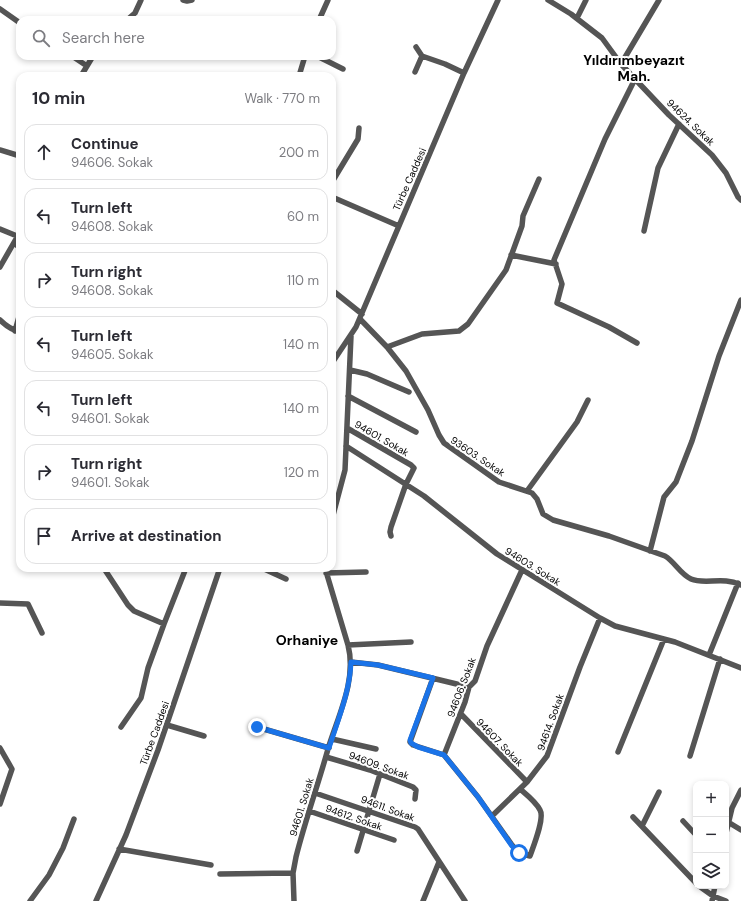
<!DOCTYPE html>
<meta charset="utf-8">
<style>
body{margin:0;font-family:"DM Sans",sans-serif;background:#f2f2f3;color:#2b2b33}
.controls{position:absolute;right:12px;bottom:12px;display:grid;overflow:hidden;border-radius:8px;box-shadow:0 2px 6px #0003}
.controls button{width:36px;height:36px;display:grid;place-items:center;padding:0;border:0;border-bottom:1px solid #e1e1e2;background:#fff;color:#2b2b33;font:20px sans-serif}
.stop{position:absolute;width:12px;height:12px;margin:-9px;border:3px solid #1a73e8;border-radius:50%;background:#fff}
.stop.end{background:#1a73e8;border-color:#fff;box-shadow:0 1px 4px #0008}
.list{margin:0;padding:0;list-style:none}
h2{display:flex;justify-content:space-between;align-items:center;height:52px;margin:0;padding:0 16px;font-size:17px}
h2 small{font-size:13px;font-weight:400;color:#7c7c81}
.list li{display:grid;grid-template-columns:26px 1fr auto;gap:12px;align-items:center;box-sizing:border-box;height:56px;margin:0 8px 8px;padding:0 8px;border:1px solid #e1e1e2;border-radius:12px}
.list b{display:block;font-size:15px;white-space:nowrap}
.list p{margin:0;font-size:13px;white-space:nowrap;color:#7c7c81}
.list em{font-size:13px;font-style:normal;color:#7c7c81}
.icon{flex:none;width:22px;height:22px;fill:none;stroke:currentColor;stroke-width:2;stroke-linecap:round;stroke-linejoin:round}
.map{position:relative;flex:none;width:741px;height:901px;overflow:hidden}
.search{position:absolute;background:#fff;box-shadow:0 2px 6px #0003;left:16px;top:16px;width:320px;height:44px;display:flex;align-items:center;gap:10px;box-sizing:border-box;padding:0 14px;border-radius:12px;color:#7c7c81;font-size:15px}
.panel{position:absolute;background:#fff;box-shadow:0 2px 6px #0003;left:16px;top:72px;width:320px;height:500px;border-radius:12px}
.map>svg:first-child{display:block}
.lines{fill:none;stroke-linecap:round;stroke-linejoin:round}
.minor{stroke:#555;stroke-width:5.5}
.route{stroke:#1a73e8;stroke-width:5}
.labels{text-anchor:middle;stroke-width:4;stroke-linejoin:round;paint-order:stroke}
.street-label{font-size:10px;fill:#000;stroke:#fff}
.district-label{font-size:14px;font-weight:bold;fill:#000;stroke:#fff}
</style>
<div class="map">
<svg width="741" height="901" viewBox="0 0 741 901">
<rect width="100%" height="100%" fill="#fff"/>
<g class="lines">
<path class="minor" d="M183 0 187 1 192 0
M548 0 571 14 602 38 621 64 635 79 669 115 712 155 726 173 738 197 741 200
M0 9 20 23
M577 18 586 0
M127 20 135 13 141 0
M319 20 328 0
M416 47 422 56 445 64 464 73
M72 56 87 66
M317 56 343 69
M621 64 659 0
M415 72 422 56
M81 76 93 56
M299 76 305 56
M635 79 605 139 554 260 562 284 557 303 609 327 637 343
M0 150 20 156
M332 182 358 139 359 128
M332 197 399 226
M0 229 17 236
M644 231 658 168 679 124
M14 243 20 248
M511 255 556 264
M0 267 20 232
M332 290 362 314
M360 319 387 347 406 371 428 410 439 435 444 443 499 482 532 493 537 499 543 514 553 520 609 536 665 556C675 562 680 574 691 579 705 585 723 576 741 585
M0 320C6 326 12 330 20 332
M15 331 20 313
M387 347 422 334 459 331 468 324 506 270 522 226 523 216 539 179
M332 363 356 327 464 73 498 0
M350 370 367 374 409 392
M348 396 416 432
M347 428 411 465 414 468 406 484 391 527 390 532 391 536
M346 446 424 496 497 554 600 618 615 626 675 642 741 668
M527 491 577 422 588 400
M332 519 345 470 351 336
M650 551 664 497 676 482 692 441 719 356 741 300
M262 568 286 579
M105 570 128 605 134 611 164 624
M326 573 366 572
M0 603 28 604 42 633
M348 645 411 642
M709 655 738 583
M351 662 378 665 469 687
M433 678 410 742 413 745 444 755
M461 714 527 782
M167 725 204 736
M121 727 141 698 148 668 164 624 186 568
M257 727 329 748
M332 739 376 749
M0 748 12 769 0 804
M618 752 664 639
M690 756 720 659
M326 757 370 770 413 787 416 790 415 799
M520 789C527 795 536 802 540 810 545 818 533 847 530 856L519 853 512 845 478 797 444 755 465 702 469 687 475 681 487 646 522 570
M315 793 415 827 418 829 465 901
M309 811 394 840
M492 816 527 782 547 756 580 667 600 618
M633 817 696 883
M683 821 696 835
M728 822 741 830
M642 826 659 792
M726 833 732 808 741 790
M119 849 211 865
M357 851 380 774
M220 874 293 873
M699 886 713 896 726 901
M30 901 49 875 63 848 74 819
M96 901 126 835 158 750 220 568
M294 901 293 873 296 857C305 821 318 785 328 749 338 716 357 680 348 645L325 568
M423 901 439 862
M712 901 715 886"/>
</g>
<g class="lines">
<path class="route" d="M257 727 329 748C338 720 350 691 351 662L378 665 433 678 410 740 411 743 418 747 444 755 478 797 512 846 519 853"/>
</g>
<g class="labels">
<g class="street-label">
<text transform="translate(691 122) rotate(44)" y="4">94624. Sokak</text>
<text transform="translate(409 179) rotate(-66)" y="4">Türbe Caddesi</text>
<text transform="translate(382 438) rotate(30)" y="4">94601. Sokak</text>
<text transform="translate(478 456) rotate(34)" y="4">93603. Sokak</text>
<text transform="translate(533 566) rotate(32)" y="4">94603. Sokak</text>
<text transform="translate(461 687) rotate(-69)" y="4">94606. Sokak</text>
<text transform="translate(550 722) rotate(-70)" y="4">94614. Sokak</text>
<text transform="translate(154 733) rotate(-70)" y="4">Türbe Caddesi</text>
<text transform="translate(500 742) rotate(46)" y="4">94607. Sokak</text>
<text transform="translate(379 765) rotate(20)" y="4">94609. Sokak</text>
<text transform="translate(301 807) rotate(-73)" y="4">94601. Sokak</text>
<text transform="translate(388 808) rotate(20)" y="4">94611. Sokak</text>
<text transform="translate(354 817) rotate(19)" y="4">94612. Sokak</text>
</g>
<g class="district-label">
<text x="634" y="65">Yıldırımbeyazıt<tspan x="634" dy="16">Mah.</tspan></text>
<text x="307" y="645">Orhaniye</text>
</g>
</g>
</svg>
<div class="controls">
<button>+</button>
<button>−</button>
<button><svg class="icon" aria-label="layers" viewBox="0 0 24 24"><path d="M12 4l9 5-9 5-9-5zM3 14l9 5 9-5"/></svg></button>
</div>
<div class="stop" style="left:519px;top:853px"></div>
<div class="stop end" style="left:257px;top:727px"></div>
<div class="search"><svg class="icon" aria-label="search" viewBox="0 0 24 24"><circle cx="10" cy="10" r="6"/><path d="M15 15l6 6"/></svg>Search here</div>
<section class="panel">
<h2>10 min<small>Walk · 770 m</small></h2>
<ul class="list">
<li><svg class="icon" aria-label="ahead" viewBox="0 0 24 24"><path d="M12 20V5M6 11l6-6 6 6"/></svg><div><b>Continue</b><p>94606. Sokak</p></div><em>200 m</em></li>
<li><svg class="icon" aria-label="left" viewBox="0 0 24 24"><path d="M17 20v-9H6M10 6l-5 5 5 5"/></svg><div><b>Turn left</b><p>94608. Sokak</p></div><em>60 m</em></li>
<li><svg class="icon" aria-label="right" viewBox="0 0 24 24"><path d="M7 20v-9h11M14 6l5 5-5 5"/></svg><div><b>Turn right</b><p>94608. Sokak</p></div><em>110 m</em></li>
<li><svg class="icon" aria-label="left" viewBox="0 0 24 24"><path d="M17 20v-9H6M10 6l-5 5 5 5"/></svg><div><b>Turn left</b><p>94605. Sokak</p></div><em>140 m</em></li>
<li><svg class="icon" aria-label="left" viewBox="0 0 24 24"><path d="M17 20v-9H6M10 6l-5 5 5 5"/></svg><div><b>Turn left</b><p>94601. Sokak</p></div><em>140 m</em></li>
<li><svg class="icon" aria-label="right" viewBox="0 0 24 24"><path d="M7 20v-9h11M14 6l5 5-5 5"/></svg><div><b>Turn right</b><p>94601. Sokak</p></div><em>120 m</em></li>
<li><svg class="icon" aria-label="arrive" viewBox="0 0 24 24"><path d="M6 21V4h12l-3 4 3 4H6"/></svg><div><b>Arrive at destination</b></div></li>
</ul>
</section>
</div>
